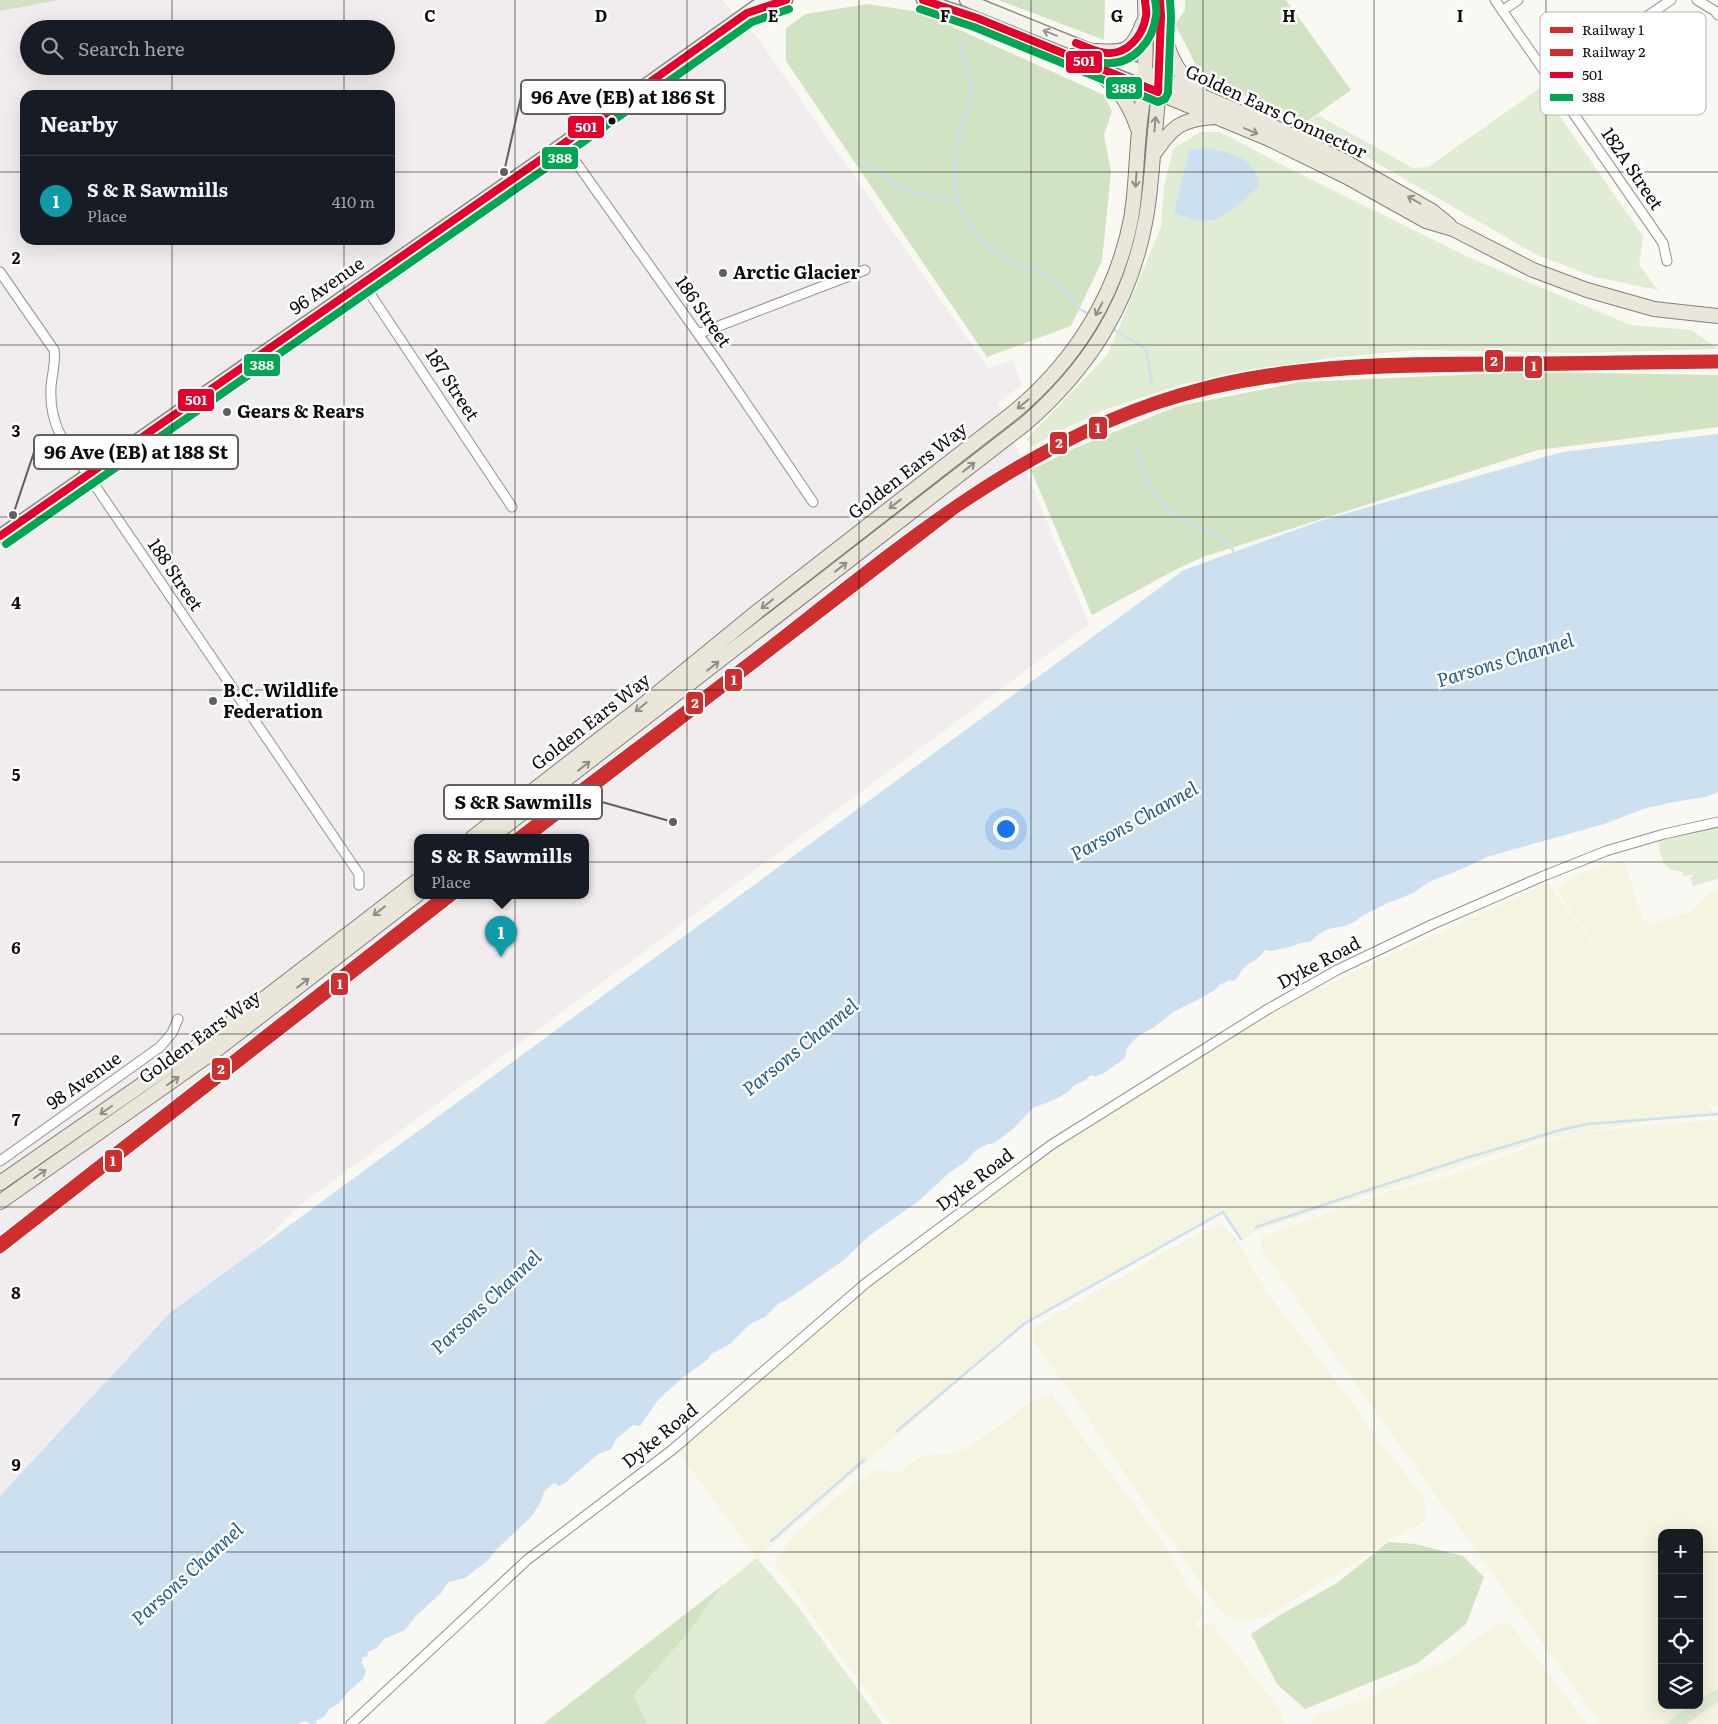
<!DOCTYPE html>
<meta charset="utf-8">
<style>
body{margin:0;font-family:Literata,serif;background:#242831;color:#f1f3f6}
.controls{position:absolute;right:15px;bottom:15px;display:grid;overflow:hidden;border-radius:10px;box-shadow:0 5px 20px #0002}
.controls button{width:45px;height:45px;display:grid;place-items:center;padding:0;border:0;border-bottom:1px solid #363941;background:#171b24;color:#f1f3f6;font:25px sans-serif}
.you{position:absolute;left:1005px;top:828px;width:18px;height:18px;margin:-12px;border:4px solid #fff;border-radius:50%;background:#1a73e8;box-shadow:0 0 0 8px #1a73e833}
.badge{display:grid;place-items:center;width:32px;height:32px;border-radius:50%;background:#d93025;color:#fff;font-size:16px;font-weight:700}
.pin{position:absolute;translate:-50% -41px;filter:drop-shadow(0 1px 2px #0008)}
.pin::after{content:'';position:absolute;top:26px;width:18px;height:15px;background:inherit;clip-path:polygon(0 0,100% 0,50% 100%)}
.popup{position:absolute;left:414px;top:834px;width:175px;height:65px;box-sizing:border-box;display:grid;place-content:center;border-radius:10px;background:#171b24;filter:drop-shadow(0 1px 4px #0005);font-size:16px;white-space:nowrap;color:#9ea1a6}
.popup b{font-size:19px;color:#f1f3f6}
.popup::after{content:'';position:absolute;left:50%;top:100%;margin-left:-10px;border:10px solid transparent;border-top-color:#171b24}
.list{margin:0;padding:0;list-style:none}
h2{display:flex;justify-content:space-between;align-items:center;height:65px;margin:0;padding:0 20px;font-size:21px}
h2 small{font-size:16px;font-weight:400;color:#9ea1a6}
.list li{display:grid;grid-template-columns:32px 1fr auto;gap:15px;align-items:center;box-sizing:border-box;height:90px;padding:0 20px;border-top:1px solid #363941}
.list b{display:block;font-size:19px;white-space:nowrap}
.list p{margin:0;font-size:16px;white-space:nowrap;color:#9ea1a6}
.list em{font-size:16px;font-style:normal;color:#9ea1a6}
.icon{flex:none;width:28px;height:28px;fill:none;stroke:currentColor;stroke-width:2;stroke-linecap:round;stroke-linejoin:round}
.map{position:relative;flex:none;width:1718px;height:1724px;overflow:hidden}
.search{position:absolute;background:#171b24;box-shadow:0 5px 20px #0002;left:20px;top:20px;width:375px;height:55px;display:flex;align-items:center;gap:12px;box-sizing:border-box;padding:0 18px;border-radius:28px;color:#9ea1a6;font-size:19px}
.panel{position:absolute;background:#171b24;box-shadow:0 5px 20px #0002;left:20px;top:90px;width:375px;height:155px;border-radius:15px}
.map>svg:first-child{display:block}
.industrial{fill:#f1ecee;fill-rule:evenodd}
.farmland{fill:#f4f4e0}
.green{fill:#e1ecd4}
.forest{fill:#d2e3c3}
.water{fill:#cce0f0}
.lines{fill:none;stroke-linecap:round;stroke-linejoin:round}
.stream{stroke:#cce0f0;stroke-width:2.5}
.street-casing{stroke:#939290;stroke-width:11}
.secondary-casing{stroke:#8a8986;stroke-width:15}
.primary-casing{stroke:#80807d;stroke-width:16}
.street{stroke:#fefefd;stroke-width:9}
.secondary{stroke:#f3f3ea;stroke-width:12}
.primary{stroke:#eae7da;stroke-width:14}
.bus-1-casing{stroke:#fff;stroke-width:11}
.bus-2-casing{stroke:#fff;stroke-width:11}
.bus-1{stroke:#e4002b;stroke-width:8}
.bus-2{stroke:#00a651;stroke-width:8}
.rail-1-casing{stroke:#fff;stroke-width:12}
.rail-2-casing{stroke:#fff;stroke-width:12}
.rail-1{stroke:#cf2e2f;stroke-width:9}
.rail-2{stroke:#cf2e2f;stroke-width:9}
.oneway{stroke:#979791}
.oneway2{stroke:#918f88}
.grid{fill:none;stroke:#0c0c0c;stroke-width:1;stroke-opacity:0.55}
.bus-dot{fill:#0c0c0c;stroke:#fff;stroke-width:2}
.poi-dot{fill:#5f5f5c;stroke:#fff;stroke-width:2}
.labels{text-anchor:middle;stroke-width:5;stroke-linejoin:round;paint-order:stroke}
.street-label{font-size:18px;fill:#0c0c0c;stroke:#fff}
.poi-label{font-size:18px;font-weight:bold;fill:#0c0c0c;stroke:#fff;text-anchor:start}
.water-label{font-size:19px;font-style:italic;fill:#25598f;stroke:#fff}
.key{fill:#fff;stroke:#b6b6b6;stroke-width:1}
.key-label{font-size:14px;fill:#0c0c0c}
.grid-label{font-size:16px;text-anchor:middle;font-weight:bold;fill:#0c0c0c;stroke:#fff;stroke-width:5;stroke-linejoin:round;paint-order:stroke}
.leader{fill:none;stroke:#5f5f5c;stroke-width:2}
.callout-dot{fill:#5f5f5c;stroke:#fff;stroke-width:2}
.callout{fill:#fff;stroke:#5f5f5c;stroke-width:2}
.callout-label{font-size:19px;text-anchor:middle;font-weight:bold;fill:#0c0c0c}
.line-badge{stroke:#fff;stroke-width:2}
.badge-label{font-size:14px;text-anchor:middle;font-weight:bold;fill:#fff}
</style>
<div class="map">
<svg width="1718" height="1724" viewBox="0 0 1718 1724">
<rect width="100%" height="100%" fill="#faf8f2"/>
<path class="industrial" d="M0 0H722L759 40 988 368 1013 360 1022 385 998 403 1089 624 300 1205 0 1508ZM29 29H386V66H29ZM25 95H390V240H25ZM417 838H585V896H417Z"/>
<path class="farmland" d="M1618 861 1625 863 1642 917 1647 923 1651 924 1660 921 1691 912 1710 892 1718 891V1107L1706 1102 1715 1115 1650 1121 1546 1138 1255 1231 1243 1240 1222 1212 1019 1328 757 1558 678 1452 798 1347 883 1276 1048 1154 1289 1002 1548 883 1649 1022 1568 907 1559 891V887L1564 882 1586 871Z
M1718 1120V1688L1699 1700V1533H1662V1705H1692L1664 1724H1601L1324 1340 1261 1248 1262 1237 1296 1224 1390 1191 1443 1178 1532 1146 1580 1133 1664 1124Z
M1220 1225 1235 1237 1267 1293 1346 1394 1376 1437 1420 1492 1424 1498 1426 1512 1424 1520 1419 1525 1392 1538 1335 1576 1326 1579 1304 1594 1265 1617 1247 1620 1230 1618 1219 1609 1095 1431 1089 1417 1035 1343 1033 1337V1330L1035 1327 1181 1243 1212 1227Z
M1051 1392 1076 1429 1163 1542 1190 1590 1204 1608 1202 1616 1195 1624 1197 1627 1213 1622 1216 1629 1274 1702 1282 1715 1284 1724H891L841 1657 792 1587 774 1564 792 1537 846 1489 876 1470 899 1473 915 1460 927 1455 950 1454 965 1450 1009 1419 1019 1410 1031 1402 1047 1396Z
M1502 1622 1511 1625 1587 1724H1312L1314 1716 1378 1694 1421 1672 1437 1666 1449 1660 1492 1627Z
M1718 1702V1724H1686Z"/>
<path class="green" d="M1540 88 1643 236 1639 265 1658 290 1595 277 1535 254 1307 123 1318 115 1413 168 1428 167Z
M1200 132H1220L1290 169 1468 257 1631 325 1692 330 1718 349 1574 353 1416 350 1330 358 1183 384 1101 411 1050 436 1032 447 1027 439 1108 354 1161 227 1164 186 1173 149Z
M1038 399 1040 400 1035 407 1018 422 677 687 751 623Z
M1718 826V879L1693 886 1690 878 1693 877V875L1684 876 1682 872C1677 871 1670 871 1667 866 1662 861 1657 846 1659 839Z
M250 1018 0 1196V1190Z
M757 1558 799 1608 883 1724H647L634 1695 687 1634 723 1585Z
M1718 1688V1702L1686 1724H1664L1692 1705H1699V1700Z"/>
<path class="forest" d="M0 0H59L0 11Z
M998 0H1105L1104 40Z
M1185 0H1286L1351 90 1306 122 1238 93 1199 71 1175 24 1185 10Z
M867 4 920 12 1104 95 1112 111 1104 135 1111 172 1102 261 1071 326 987 357 786 61V28L806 14Z
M1526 372 1718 375V427L1538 450 1203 557 1175 570 1092 615 1031 470 1075 448 1178 406 1301 382Z
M1388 1542 1415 1544 1463 1556 1484 1577 1466 1624 1418 1663 1305 1709 1277 1684 1251 1634 1280 1615 1337 1583Z
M723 1585 687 1634 634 1695 647 1724H543Z"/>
<path class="water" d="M1209 148C1234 154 1254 157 1260 185 1252 194 1227 215 1216 219 1204 224 1186 217 1174 213L1189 150Z
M1718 434V792L1705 797 1669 803 1643 809 1604 824 1487 857 1464 868 1429 882 1413 893 1388 903 1362 916 1354 922 1345 926 1328 929 1319 934 1310 942 1300 943 1290 947 1271 951 1265 950C1259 959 1253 961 1245 967 1240 971 1239 977 1234 981L1229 980 1225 983 1220 984 1216 989 1205 996 1173 1012 1153 1028 1139 1035 1127 1048 1125 1058 1104 1073 1095 1077 1092 1075 1089 1076 1087 1079 1073 1086 1069 1091 1056 1099 1033 1108 1013 1129 994 1143 988 1144 975 1151 967 1161 950 1172 920 1200 869 1236 844 1260 791 1297 778 1304 765 1317 750 1324 730 1344 711 1354 707 1360 681 1379 658 1400 640 1426 633 1425 616 1439 611 1449 598 1454 565 1483 559 1486 554 1483 544 1492 541 1502 531 1517 496 1550 487 1561 465 1578 448 1582 442 1592 415 1617 405 1630 384 1639 377 1648 368 1652 367 1657H363L362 1663 366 1671 364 1678 349 1691 338 1704 329 1709 324 1717 317 1720 316 1724H310L305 1721 297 1724H0V1496L171 1312 1184 570 1323 520 1562 452Z"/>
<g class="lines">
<path class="stream" d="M959 39 970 84V103L960 129 955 159 953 177 960 210 982 242 1009 261 1046 275 1060 286 1080 309 1090 315
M858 160 876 169 901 189 944 200 959 202
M1111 328 1146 349 1152 382
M1136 444C1146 484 1156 510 1197 527 1215 534 1224 534 1234 552
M1256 1227 1466 1158 1564 1129 1588 1124 1718 1114
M897 1431 1024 1324 1223 1212 1241 1239
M771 1541 864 1460"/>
<defs>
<path id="street" d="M1495 0 1663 243 1667 261
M1697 0 1715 11 1718 15
M1502 11 1518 0
M1551 81 1671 0
M563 144 718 362 813 502
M0 272 54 350C56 362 52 374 51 387 50 404 52 418 60 434L359 874V885
M363 283 512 507
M698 334 865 270
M0 1161 160 1047 172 1033 178 1019
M351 1724 527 1560 672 1450 866 1283 1051 1145 1268 1009 1337 970 1431 925 1541 877 1606 851 1664 834 1718 822"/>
<path id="secondary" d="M923 0 977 18 1144 87
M966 0 1144 72
M756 10 786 0
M0 536 563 144 765 0"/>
<path id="primary" d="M1165 34C1169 58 1179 76 1199 90
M1096 51C1125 53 1132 52 1143 23
M1088 64C1114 85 1127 96 1138 129
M1152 75 1270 125 1346 162 1432 211 1449 225
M1149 89 1267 138 1347 177 1426 221 1453 229 1533 270 1587 290 1654 309 1718 316
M1153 155C1173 127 1178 120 1214 117
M472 838 637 710 758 611 1014 412C1074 362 1116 296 1131 219 1136 190 1136 161 1139 132 1140 117 1143 102 1144 87 1146 58 1146 29 1145 0
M490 838 1025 424C1088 369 1129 306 1145 223 1151 194 1152 162 1155 133 1159 89 1163 44 1160 0
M0 1183 248 1011 417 881
M0 1202 219 1048 417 895"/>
</defs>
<use href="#street" class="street-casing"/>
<use href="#secondary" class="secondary-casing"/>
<use href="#primary" class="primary-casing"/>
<use href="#street" class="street"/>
<use href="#secondary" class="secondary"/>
<use href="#primary" class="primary"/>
<defs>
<path id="bus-1" d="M923 0 977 18 1158 92 1161 16 1160 0
M1076 43C1086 47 1096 52 1106 53 1127 55 1143 36 1146 16 1147 11 1145 5 1145 0
M0 536 563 144 747 13 786 0"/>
<path id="bus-2" d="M920 9 974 27 1158 102 1165 99 1168 93 1171 16 1170 0
M1072 52C1083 57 1094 62 1106 63 1133 65 1153 41 1156 16 1157 11 1156 5 1155 0
M6 544 569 152 752 22 789 9"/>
</defs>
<use href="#bus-1" class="bus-1-casing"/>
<use href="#bus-2" class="bus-2-casing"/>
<use href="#bus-1" class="bus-1"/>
<use href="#bus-2" class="bus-2"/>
<defs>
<path id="rail-1" d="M516 838C600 773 685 711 769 646 902 542 1033 430 1200 387 1302 360 1410 361 1515 361 1583 361 1650 359 1718 359
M0 1242 442 896"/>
<path id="rail-2" d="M528 838 956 509C1019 467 1085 429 1157 405 1269 368 1387 368 1503 367 1575 366 1646 365 1718 364
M0 1249 453 896"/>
</defs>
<use href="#rail-1" class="rail-1-casing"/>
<use href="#rail-2" class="rail-2-casing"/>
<use href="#rail-1" class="rail-1"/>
<use href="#rail-2" class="rail-2"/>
</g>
<defs><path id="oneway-shaft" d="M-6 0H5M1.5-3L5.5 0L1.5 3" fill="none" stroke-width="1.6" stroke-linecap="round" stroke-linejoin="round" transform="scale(1.25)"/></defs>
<use class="oneway" href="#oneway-shaft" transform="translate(1050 33) rotate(-158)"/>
<g class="oneway2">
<use href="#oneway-shaft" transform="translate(1155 124) rotate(-85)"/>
<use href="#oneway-shaft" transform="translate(1251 131) rotate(23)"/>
<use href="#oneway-shaft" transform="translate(1136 180) rotate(94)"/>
<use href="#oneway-shaft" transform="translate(1414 200) rotate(-150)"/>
<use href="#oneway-shaft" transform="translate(1099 309) rotate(118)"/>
<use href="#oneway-shaft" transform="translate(1023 404) rotate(140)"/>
<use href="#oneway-shaft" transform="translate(969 467) rotate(-38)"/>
<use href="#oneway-shaft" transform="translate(895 504) rotate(142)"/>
<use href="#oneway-shaft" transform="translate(841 567) rotate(-38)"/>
<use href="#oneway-shaft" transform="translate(767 604) rotate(142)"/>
<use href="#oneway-shaft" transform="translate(713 666) rotate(-38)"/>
<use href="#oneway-shaft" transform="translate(641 707) rotate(141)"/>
<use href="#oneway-shaft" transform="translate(584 766) rotate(-38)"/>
<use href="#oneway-shaft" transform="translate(379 911) rotate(142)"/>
<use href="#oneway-shaft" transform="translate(303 983) rotate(-38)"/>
<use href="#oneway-shaft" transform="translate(173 1081) rotate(-35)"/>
<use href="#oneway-shaft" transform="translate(106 1110) rotate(145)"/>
<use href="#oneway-shaft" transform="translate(40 1174) rotate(-35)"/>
</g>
<path class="grid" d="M172 0V29M344 0V29M515 0V1724M687 0V1724M859 0V1724M1031 0V1724M1203 0V1724M1374 0V1724M1546 0V1724M172 66V95M344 66V95M0 172H25M390 172H1718M172 240V1724M344 240V1724M0 345H1718M0 517H1718M0 690H1718M0 862H1718M0 1034H1718M0 1207H1718M0 1379H1718M0 1552H1662M1699 1552H1718"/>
<circle class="bus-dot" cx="612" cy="121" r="4.5"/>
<g class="poi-dot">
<circle cx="723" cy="273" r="5"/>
<circle cx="227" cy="412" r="5"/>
<circle cx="213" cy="701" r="5"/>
</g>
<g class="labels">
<g class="street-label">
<text transform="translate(1276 112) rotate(25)" y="6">Golden Ears Connector</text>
<text transform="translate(1632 169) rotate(56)" y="6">182A Street</text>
<text transform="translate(327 286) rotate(-35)" y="6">96 Avenue</text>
<text transform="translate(703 312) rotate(55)" y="6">186 Street</text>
<text transform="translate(452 385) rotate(57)" y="6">187 Street</text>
<text transform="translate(908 471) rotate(-38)" y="6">Golden Ears Way</text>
<text transform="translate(175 575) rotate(56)" y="6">188 Street</text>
<text transform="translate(591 722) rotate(-38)" y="6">Golden Ears Way</text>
<text transform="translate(1319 963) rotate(-28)" y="6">Dyke Road</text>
<text transform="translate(200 1037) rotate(-36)" y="6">Golden Ears Way</text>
<text transform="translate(84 1081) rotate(-35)" y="6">98 Avenue</text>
<text transform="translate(975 1180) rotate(-37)" y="6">Dyke Road</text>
<text transform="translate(660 1436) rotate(-39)" y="6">Dyke Road</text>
</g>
<g class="poi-label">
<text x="733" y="279">Arctic Glacier</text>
<text x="237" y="418">Gears &amp; Rears</text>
<text x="223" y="697">B.C. Wildlife<tspan x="223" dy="21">Federation</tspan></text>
</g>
<g class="water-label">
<text transform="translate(1505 660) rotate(-17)" y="7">Parsons Channel</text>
<text transform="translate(1134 821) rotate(-29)" y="7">Parsons Channel</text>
<text transform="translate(800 1047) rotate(-39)" y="7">Parsons Channel</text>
<text transform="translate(486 1302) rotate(-43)" y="7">Parsons Channel</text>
<text transform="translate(187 1574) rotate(-42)" y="7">Parsons Channel</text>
</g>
</g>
<rect x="1540" y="12" width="166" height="103" rx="8" class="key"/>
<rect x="1550" y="27" width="23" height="6" fill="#cf2e2f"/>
<rect x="1550" y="49" width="23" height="7" fill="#cf2e2f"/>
<rect x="1550" y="72" width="23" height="6" fill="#e4002b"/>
<rect x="1550" y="94" width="23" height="7" fill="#00a651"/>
<g class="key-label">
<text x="1582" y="35">Railway 1</text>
<text x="1582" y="57">Railway 2</text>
<text x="1582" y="80">501</text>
<text x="1582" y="102">388</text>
</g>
<g class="grid-label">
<text x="430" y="22">C</text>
<text x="601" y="22">D</text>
<text x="773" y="22">E</text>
<text x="945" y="22">F</text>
<text x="1117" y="22">G</text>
<text x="1289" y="22">H</text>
<text x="1460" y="22">I</text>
<text x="16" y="264">2</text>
<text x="16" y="437">3</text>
<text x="16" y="609">4</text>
<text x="16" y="781">5</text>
<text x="16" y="954">6</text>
<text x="16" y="1126">7</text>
<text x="16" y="1299">8</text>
<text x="16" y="1471">9</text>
</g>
<path class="leader" d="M504 172L521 97M13 515L34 452M673 822L602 802"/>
<g class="callout-dot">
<circle cx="504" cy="172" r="5"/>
<circle cx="13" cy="515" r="5"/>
<circle cx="673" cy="822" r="5"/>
</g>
<g class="callout">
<rect x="521" y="80" width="204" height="34" rx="5"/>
<rect x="34" y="435" width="204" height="34" rx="5"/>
<rect x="444" y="785" width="158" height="34" rx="5"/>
</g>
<g class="callout-label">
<text x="623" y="104">96 Ave (EB) at 186 St</text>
<text x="136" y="459">96 Ave (EB) at 188 St</text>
<text x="523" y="809">S &amp;R Sawmills</text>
</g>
<g class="line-badge">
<rect x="1065" y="50" width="38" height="24" rx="5" fill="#e4002b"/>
<rect x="1105" y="76" width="38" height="24" rx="5" fill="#00a651"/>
<rect x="567" y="115" width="38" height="24" rx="5" fill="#e4002b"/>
<rect x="541" y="146" width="38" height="24" rx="5" fill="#00a651"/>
<rect x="1484" y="349" width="20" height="24" rx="5" fill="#cf2e2f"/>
<rect x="243" y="353" width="38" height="24" rx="5" fill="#00a651"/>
<rect x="1524" y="355" width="19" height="24" rx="5" fill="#cf2e2f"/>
<rect x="177" y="388" width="38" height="24" rx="5" fill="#e4002b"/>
<rect x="1088" y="416" width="20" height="24" rx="5" fill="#cf2e2f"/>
<rect x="1049" y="431" width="19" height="24" rx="5" fill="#cf2e2f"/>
<rect x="724" y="668" width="19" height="24" rx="5" fill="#cf2e2f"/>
<rect x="685" y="691" width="19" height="24" rx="5" fill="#cf2e2f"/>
<rect x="330" y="972" width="19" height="24" rx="5" fill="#cf2e2f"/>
<rect x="211" y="1057" width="20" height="24" rx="5" fill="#cf2e2f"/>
<rect x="104" y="1149" width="19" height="24" rx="5" fill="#cf2e2f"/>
</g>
<g class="badge-label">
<text x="1084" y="66">501</text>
<text x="1124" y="93">388</text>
<text x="586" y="132">501</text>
<text x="560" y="163">388</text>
<text x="1494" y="366">2</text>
<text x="262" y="370">388</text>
<text x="1534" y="371">1</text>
<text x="196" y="405">501</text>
<text x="1098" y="433">1</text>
<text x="1059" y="448">2</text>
<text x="734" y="685">1</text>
<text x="695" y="708">2</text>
<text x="340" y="989">1</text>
<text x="221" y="1074">2</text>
<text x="113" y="1166">1</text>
</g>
</svg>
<div class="controls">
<button>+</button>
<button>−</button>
<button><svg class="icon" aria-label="locate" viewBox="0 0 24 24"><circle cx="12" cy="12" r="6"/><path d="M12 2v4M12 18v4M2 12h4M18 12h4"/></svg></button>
<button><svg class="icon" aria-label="layers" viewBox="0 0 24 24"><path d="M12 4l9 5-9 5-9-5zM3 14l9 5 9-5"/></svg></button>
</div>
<div class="you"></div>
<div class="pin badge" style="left:501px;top:957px;background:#0f9aa8">1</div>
<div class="popup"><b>S &amp; R Sawmills</b>Place</div>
<div class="search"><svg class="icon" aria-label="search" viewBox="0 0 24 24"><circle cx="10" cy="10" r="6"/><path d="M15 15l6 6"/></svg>Search here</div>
<section class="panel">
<h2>Nearby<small></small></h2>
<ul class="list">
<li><span class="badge" style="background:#0f9aa8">1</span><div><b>S &amp; R Sawmills</b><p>Place</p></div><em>410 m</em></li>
</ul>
</section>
</div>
